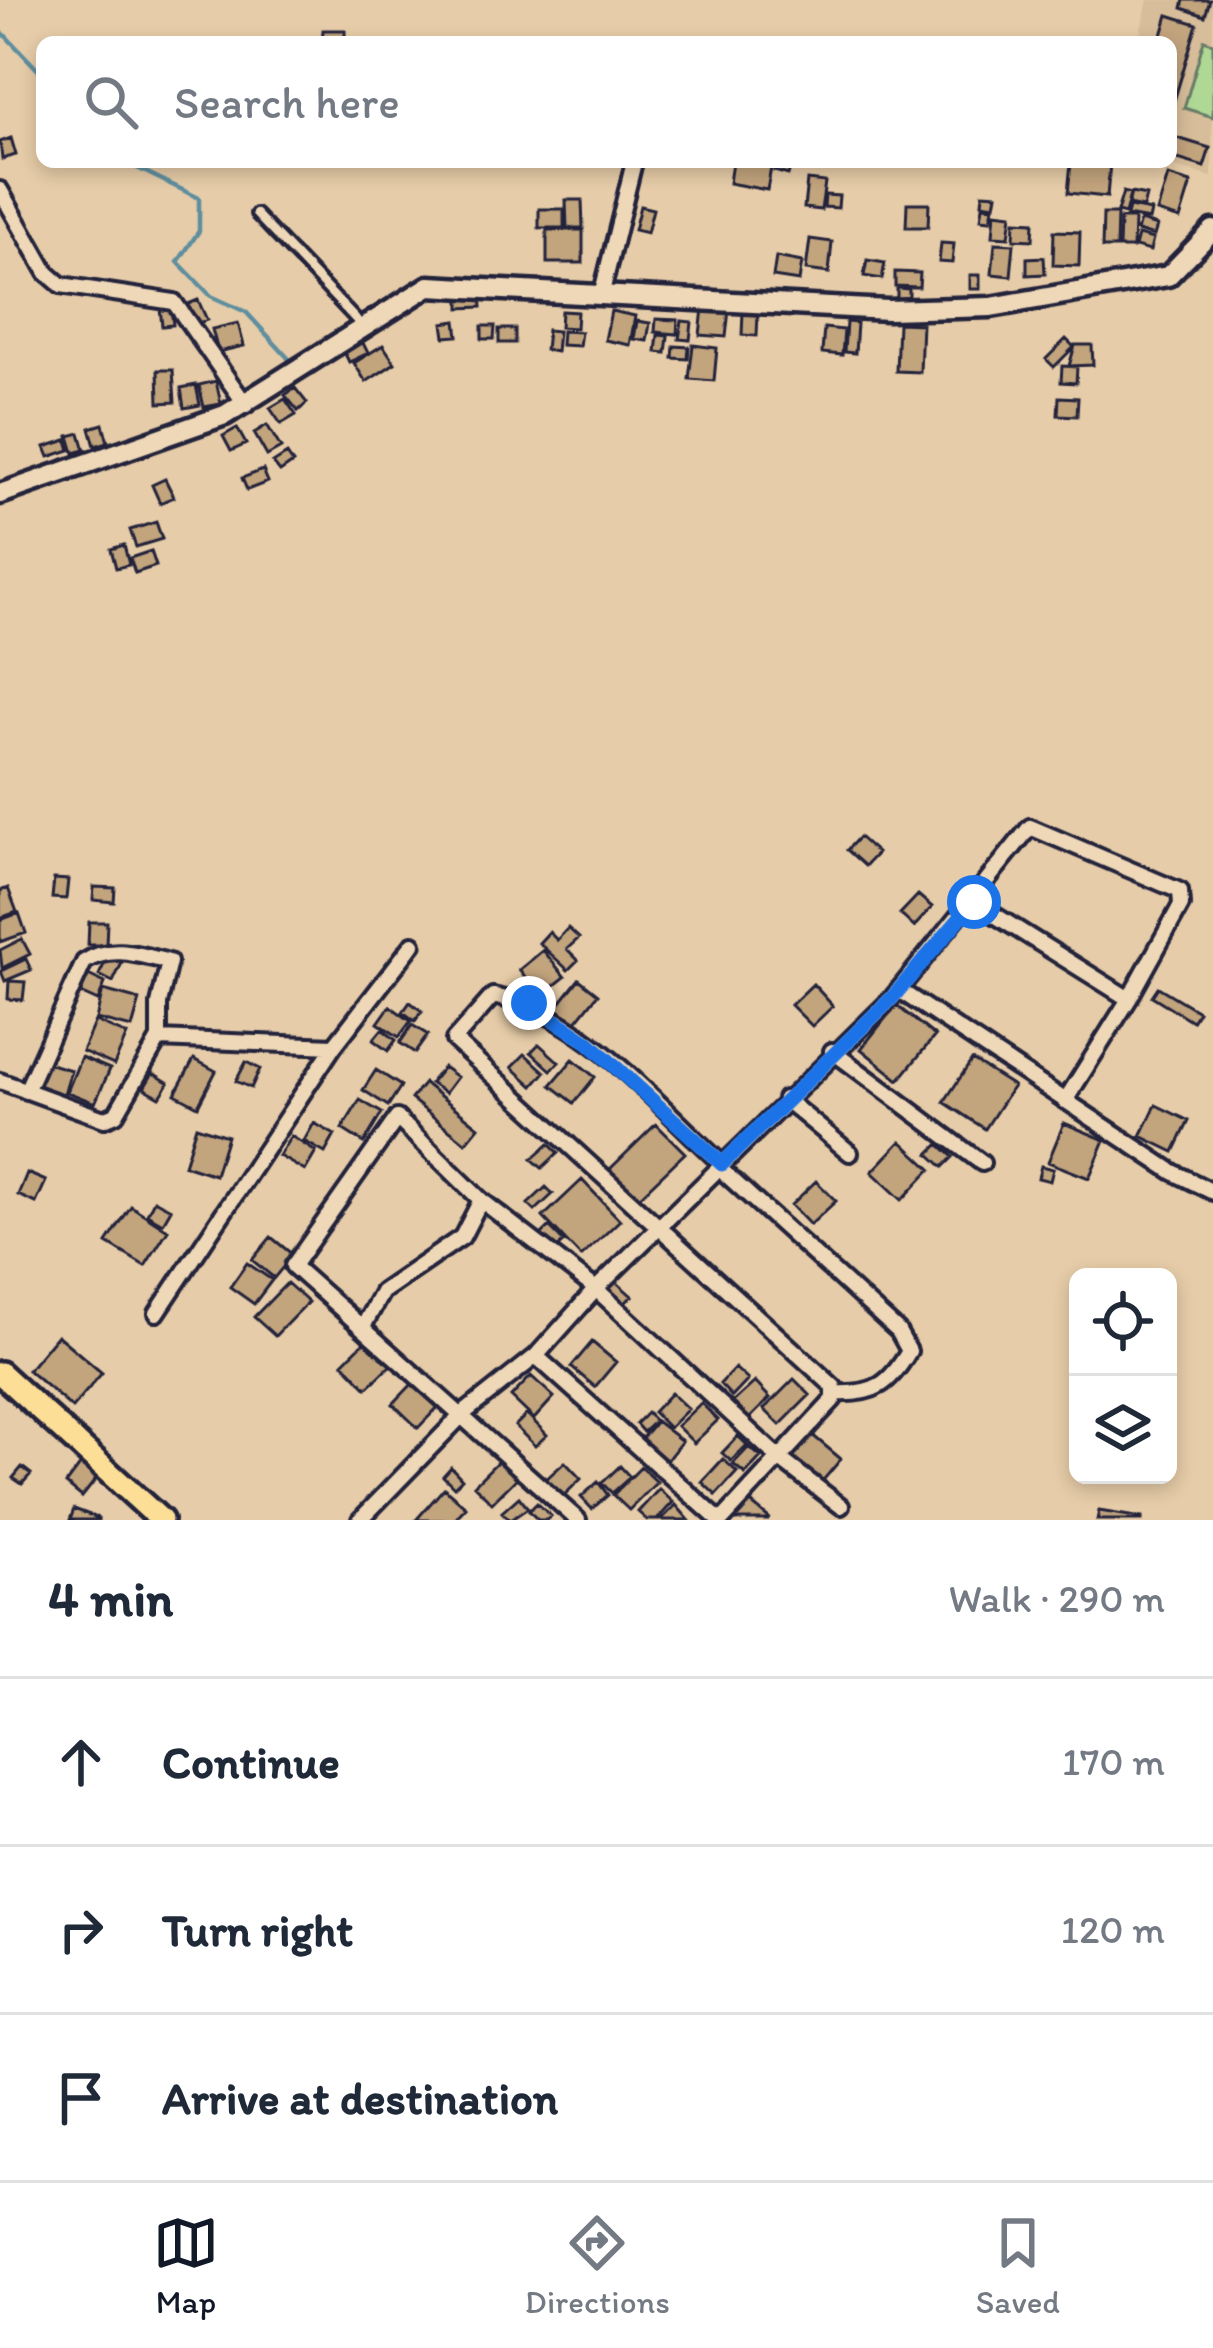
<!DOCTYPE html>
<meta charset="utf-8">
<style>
body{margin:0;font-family:Itim,sans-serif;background:#f2f2f3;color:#1f2937}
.controls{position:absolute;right:36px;bottom:36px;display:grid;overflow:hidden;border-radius:18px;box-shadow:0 6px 18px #0003}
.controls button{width:108px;height:108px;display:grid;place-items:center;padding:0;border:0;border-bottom:3px solid #e0e1e3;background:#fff;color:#1f2937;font:60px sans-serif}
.stop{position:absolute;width:36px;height:36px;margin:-27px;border:9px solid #1a73e8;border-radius:50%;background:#fff}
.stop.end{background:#1a73e8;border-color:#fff;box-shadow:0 3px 12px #0008}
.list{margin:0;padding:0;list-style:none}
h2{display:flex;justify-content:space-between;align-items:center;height:156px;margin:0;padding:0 48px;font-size:51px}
h2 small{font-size:39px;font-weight:400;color:#747a83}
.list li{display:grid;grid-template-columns:78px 1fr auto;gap:36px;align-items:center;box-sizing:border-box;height:168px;padding:0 48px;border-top:3px solid #e0e1e3}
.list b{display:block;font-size:45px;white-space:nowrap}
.list em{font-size:39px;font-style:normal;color:#747a83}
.icon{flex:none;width:66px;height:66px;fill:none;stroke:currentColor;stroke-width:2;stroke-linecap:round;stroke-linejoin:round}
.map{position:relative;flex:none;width:1213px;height:1520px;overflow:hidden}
.search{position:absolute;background:#fff;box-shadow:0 6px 18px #0003;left:36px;right:36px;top:36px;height:132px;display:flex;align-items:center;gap:30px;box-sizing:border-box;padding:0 42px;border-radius:18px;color:#747a83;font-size:45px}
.sheet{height:660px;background:#fff}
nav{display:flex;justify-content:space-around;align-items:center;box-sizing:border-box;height:168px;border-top:3px solid #e0e1e3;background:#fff;font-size:33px;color:#747a83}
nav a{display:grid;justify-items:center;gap:6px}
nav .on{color:#111827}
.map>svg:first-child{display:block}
.built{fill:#d7bd99}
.green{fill:#afd895;stroke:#687d68;stroke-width:3}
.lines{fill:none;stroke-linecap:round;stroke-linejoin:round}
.stream{stroke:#5e8e9f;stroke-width:4.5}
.building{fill:#c2a47d;stroke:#22223b;stroke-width:3}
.lane-casing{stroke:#22223b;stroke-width:16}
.street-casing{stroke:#22223b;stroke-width:22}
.secondary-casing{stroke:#22223b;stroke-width:27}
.primary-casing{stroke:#22223b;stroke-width:30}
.lane{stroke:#efd8b8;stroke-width:8}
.street{stroke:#efd8b8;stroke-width:14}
.secondary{stroke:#efd8b8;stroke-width:18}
.primary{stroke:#fdde96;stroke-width:21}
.route{stroke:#1a73e8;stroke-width:15}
</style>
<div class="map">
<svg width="1213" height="1520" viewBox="0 0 1213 1520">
<rect width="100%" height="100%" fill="#e6cca8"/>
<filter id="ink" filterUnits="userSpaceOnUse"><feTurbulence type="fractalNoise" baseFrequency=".00833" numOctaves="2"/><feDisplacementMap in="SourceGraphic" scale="24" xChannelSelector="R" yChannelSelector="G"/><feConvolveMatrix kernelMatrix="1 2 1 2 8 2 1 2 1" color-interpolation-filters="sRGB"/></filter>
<g filter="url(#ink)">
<path class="built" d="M1148 0H1213L1212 177 1158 162H1171V42H1138Z"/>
<path class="green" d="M1204 40 1213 43V117L1184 108Z"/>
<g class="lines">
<path class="stream" d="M0 30 42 74
M125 162 199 198V231L178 262 211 296 246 312 289 359"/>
</g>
<path class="building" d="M1184 0H1210L1205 16 1182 8Z
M1168 15 1197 24 1171 111V42H1160Z
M323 30H345V42H322Z
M1171 136 1210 148 1204 167 1171 157Z
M11 138 16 155 2 159 0 142Z
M732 162H772L767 190 729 183Z
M776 162H792L788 175 774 171Z
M1071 162 1110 163 1107 197 1068 193Z
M1168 176 1191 183 1180 219 1157 212Z
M807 180 825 182 821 210 804 208Z
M1123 192 1130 194 1125 214 1117 212Z
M983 193 997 194 995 205 982 203Z
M1131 193 1146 196 1143 208 1128 205Z
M825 195 839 196 838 208 824 207Z
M566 200H582L583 228H567Z
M907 203H929L928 227H906Z
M640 206 653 209 647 233 634 230Z
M983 206 993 207 991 220 981 219Z
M1129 207 1151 211 1149 220 1127 216Z
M539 209H564V228H539Z
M995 212 1012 214 1009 237 993 236Z
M1103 214H1117L1116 248H1102Z
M1120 219H1134L1133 248H1119Z
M1015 221 1034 222 1033 240 1014 239Z
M1140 221 1157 226 1154 236 1137 231Z
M547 230H583V263H547Z
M1054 231 1080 232 1079 266 1053 265Z
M1138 235 1153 239 1150 251 1135 247Z
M810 239 832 242 829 273 806 270Z
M941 243 954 244 952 263 939 262Z
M995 243 1014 244 1011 276 992 274Z
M776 257 802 262 799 281 773 277Z
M1044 257 1045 274 1027 275V258Z
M867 260 885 263 882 279 864 276Z
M895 272 920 273 919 287 895 286Z
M970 275H980V289H970Z
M897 288 909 289V301H897Z
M481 294 482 307 460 308V295Z
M198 300 207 320 191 326 183 306Z
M171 307 173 325 162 326 160 308Z
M703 308 729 310 726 337 700 335Z
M561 311 577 312 576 328 560 327Z
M611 311 635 316 630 345 605 340Z
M743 312 758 313 757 336 742 335Z
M656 319 678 320 677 334 655 332Z
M456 321 458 336 445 337 443 323Z
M637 321 650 323 647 341 634 339Z
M682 321 692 322 690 340 679 339Z
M846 322 857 323 855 353 844 352Z
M238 323 244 346 218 352 212 329Z
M898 323 922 324 920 372 896 371Z
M482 326H495L494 339H482Z
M824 328 844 330 842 355 822 353Z
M499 329H515V343H499Z
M547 330 558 331 556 352 545 350Z
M562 331 581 332 579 346 561 345Z
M658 335 668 336 666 353 656 352Z
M1066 339 1074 347 1054 367 1046 359Z
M362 341 368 353 349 362 343 350Z
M383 345 395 363 366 382 354 363Z
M693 345 717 348 714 381 689 379Z
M1075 345H1092L1093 365 1069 366Z
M674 346 689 347 688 359 673 358Z
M1062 366 1077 367 1076 383 1061 382Z
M158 370H173L175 402 159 403Z
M216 381 221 404 204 407 199 385Z
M196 385 200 405 184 408 181 388Z
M295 388 307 403 298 411 285 395Z
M1059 397 1078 398 1077 416 1058 415Z
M285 399 296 415 281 424 270 408Z
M103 424 108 442 95 446 90 428Z
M267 425 281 448 267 456 254 433Z
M237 428 246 444 231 451 223 436Z
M80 433 85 450 74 453 69 436Z
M67 440 70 450 49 457 45 447Z
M287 454 293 463 280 472 273 463Z
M263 470 268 482 247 490 242 478Z
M165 479 174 497 160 503 152 485Z
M156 522 162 539 136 547 130 530Z
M124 545 129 565 116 568 111 549Z
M151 551 156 566 135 573 130 558Z
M859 837 877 853 865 866 847 850Z
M54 879 68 880 66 899 52 898Z
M94 887 115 888 114 902 93 900Z
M8 888 17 912 0 918V891Z
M918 895 932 907 914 927 900 914Z
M19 913 26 933 0 942V920Z
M89 922H107L106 945H88Z
M568 928 579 938 567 949 578 960 568 970 539 943 549 932 557 940Z
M22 939 30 954 2 968 0 950Z
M543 950 565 977 540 997 519 970Z
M108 956 122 963 113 982 99 975Z
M26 959 31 970 5 981 1 971Z
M86 974 105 983 98 1001 78 992Z
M579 979 598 994 575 1023 556 1008Z
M9 981 25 982 23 1000 8 999Z
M813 984 833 1006 812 1026 791 1005Z
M1158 987 1198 1011 1192 1021 1152 996Z
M103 990 140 1000 132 1028 96 1019Z
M410 1002 422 1011 415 1021 403 1012Z
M896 1005 935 1036 899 1080 861 1049Z
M390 1006 411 1021 399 1037 378 1023Z
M95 1021 127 1035 114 1065 82 1051Z
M412 1025 428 1035 415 1053 400 1043Z
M382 1029 396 1040 388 1051 373 1040Z
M539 1044 559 1062 551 1070 531 1052Z
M525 1054 545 1072 533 1086 512 1067Z
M81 1057 110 1069 95 1103 67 1092Z
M194 1059 216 1071 198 1106 175 1094Z
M573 1059 595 1077 574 1103 551 1085Z
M972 1060 1013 1086 985 1129 944 1102Z
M44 1062 71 1070 64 1094 36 1086Z
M246 1062 260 1069 251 1088 236 1081Z
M443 1067 457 1077 445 1093 430 1083Z
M376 1070 401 1086 388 1106 363 1090Z
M153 1073 169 1083 160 1097 144 1088Z
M424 1083 479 1127 466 1143 411 1099Z
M360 1100 382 1113 364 1143 342 1129Z
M1156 1105 1189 1121 1174 1152 1141 1136Z
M314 1123 335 1135 325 1153 304 1141Z
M1064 1123 1105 1140 1089 1178 1048 1162Z
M656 1124 685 1153 637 1199 609 1170Z
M196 1126 227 1136 215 1175 184 1165Z
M291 1136 316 1152 305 1171 279 1156Z
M901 1141 931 1169 902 1200 872 1172Z
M549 1144 558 1153 542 1168 532 1159Z
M939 1144 953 1157 943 1167 929 1154Z
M1041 1166 1053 1169 1050 1181 1038 1178Z
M27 1173 46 1181 36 1203 18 1195Z
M582 1180 620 1220 581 1257 543 1217Z
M816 1181 836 1201 810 1225 791 1205Z
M546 1187 553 1194 535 1211 528 1204Z
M154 1200 171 1209 163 1223 147 1214Z
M131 1206 168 1230 145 1266 107 1243Z
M549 1227 564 1242 554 1251 540 1236Z
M271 1237 293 1255 274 1278 252 1260Z
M247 1263 272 1280 254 1304 230 1287Z
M614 1280 632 1296 620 1308 603 1292Z
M287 1283 308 1302 275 1336 254 1317Z
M57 1335 102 1373 72 1408 28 1370Z
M366 1340 391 1365 367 1388 343 1363Z
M592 1342 616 1362 595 1387 571 1367Z
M735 1368 748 1380 732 1397 720 1384Z
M531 1376 554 1397 534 1419 511 1397Z
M794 1379 810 1395 780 1425 764 1409Z
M414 1382 439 1406 418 1428 393 1404Z
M755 1382 770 1398 749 1419 733 1402Z
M671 1393 688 1409 669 1428 653 1412Z
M701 1403 718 1420 694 1443 677 1426Z
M647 1413 655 1421 643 1432 636 1424Z
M527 1414 547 1435 535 1446 515 1426Z
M656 1421 682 1441 664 1464 638 1443Z
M811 1434 841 1459 820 1484 790 1460Z
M738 1436 747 1445 731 1461 722 1453Z
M749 1447 761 1457 745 1474 733 1464Z
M87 1456 104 1469 82 1497 66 1484Z
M500 1459 518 1477 492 1503 474 1485Z
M723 1459 737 1472 716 1495 702 1482Z
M565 1462 581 1479 562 1497 546 1479Z
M620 1466 630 1477 612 1493 602 1483Z
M22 1467 31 1474 22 1484 13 1478Z
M451 1467 462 1479 454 1487 443 1476Z
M641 1467 657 1482 629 1510 613 1495Z
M598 1482 608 1495 592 1509 581 1497Z
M444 1488 466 1507 454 1520H416Z
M659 1489 673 1502 657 1520H647L638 1512Z
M519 1497 528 1508 510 1520 502 1512Z
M746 1499 769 1518 768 1520H728Z
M537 1503 551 1516 547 1520H538L529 1511Z
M676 1505 689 1520H661Z
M74 1509 98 1518V1520H70Z
M1099 1511 1142 1518V1520H1097Z"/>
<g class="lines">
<defs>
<path id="lane" d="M256 214 361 325"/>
<path id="street" d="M0 190 47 273 61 285 174 302 246 405
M602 292 634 162
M974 902 1129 999 1065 1101
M899 990 1173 1172 1213 1192
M832 1051 982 1163
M0 1081 104 1119 116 1114 159 1039 334 1046
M26 1091 84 962C111 944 140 955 169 962L159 1004V1039
M785 1099 850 1153
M719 1168 898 1331 909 1351C890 1384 875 1395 835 1393
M157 1313 334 1046 413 944
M364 1325 382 1292 462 1237 481 1200
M536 1356 719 1520
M360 1520 464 1413 536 1356 596 1289 892 998 1030 827 1180 891 1181 905 1129 999
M578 1520 293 1266 397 1118 481 1200 596 1289 780 1459 841 1506
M722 1520 834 1399V1387L454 1040 493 996C583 1013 656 1104 722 1164"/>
<path id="secondary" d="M0 494 225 415 429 286 888 310 991 307 1168 276 1213 230"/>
<path id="primary" d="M0 1373 161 1520"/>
</defs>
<use href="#lane" class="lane-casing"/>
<use href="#street" class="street-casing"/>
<use href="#secondary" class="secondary-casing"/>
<use href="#primary" class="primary-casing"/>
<use href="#lane" class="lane"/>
<use href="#street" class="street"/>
<use href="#secondary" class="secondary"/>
<use href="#primary" class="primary"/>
</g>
</g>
<g class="lines" filter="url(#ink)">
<path class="route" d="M529 1003 588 1042 722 1164 892 998 974 902"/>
</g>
</svg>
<div class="controls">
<button><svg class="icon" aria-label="locate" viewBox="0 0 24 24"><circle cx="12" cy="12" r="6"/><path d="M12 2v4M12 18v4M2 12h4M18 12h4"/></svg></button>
<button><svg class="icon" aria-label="layers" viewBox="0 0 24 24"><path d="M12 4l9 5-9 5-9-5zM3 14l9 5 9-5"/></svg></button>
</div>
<div class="stop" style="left:974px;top:902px"></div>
<div class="stop end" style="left:529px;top:1003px"></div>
<div class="search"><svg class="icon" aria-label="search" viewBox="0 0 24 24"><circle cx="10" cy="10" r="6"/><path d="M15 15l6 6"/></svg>Search here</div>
</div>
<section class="sheet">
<h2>4 min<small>Walk · 290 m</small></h2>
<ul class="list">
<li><svg class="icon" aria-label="ahead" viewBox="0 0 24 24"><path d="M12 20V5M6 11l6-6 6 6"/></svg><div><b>Continue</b></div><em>170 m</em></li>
<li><svg class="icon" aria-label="right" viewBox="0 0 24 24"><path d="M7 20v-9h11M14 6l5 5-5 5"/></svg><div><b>Turn right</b></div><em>120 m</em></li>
<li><svg class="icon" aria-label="arrive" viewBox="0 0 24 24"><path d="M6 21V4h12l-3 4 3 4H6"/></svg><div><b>Arrive at destination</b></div></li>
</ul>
</section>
<nav>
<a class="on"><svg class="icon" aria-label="map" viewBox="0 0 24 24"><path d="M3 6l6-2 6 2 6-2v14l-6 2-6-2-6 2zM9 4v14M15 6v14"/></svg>Map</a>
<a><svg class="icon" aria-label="directions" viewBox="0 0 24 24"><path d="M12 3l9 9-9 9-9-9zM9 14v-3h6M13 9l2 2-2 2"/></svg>Directions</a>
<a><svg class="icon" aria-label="saved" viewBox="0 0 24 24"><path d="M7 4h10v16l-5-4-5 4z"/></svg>Saved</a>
</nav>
